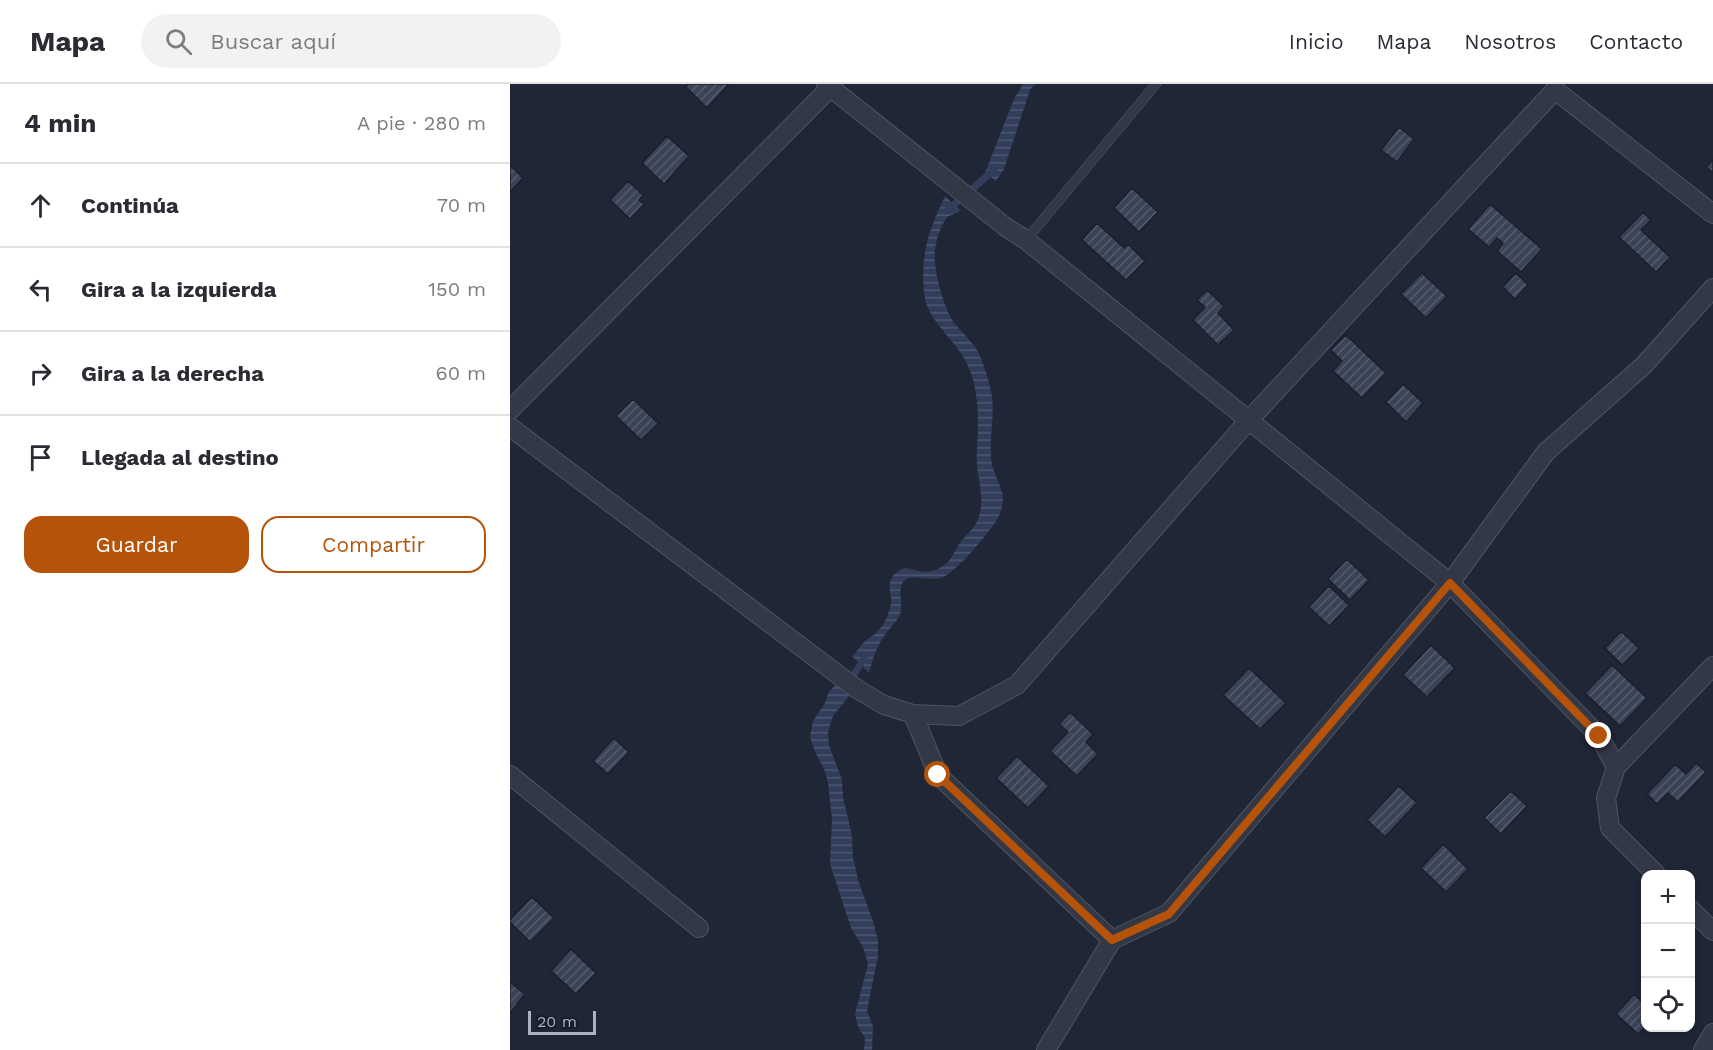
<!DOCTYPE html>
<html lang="es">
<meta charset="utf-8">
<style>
body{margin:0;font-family:"Work Sans",sans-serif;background:#f2f2f3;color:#2b2b33}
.controls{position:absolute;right:18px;bottom:18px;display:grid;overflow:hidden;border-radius:12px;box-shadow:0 3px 9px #0003}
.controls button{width:54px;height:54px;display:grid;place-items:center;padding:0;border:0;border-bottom:2px solid #e1e1e2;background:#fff;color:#2b2b33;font:30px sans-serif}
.scale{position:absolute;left:18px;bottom:15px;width:68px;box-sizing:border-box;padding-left:6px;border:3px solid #acb2c3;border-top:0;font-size:16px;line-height:21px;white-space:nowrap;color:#acb2c3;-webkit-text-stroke:4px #181d2a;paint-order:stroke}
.stop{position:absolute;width:18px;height:18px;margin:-14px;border:4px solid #b45309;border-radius:50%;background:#fff}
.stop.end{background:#b45309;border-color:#fff;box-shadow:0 2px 6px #0008}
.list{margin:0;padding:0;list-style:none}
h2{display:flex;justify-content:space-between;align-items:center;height:78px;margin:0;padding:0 24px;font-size:26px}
h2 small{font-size:20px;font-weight:400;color:#7c7c81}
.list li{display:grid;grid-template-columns:39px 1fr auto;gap:18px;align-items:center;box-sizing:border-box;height:84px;padding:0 24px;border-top:2px solid #e1e1e2}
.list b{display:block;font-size:22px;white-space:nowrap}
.list em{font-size:20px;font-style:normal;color:#7c7c81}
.actions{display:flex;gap:12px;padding:18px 24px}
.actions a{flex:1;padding:14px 0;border:2px solid #b45309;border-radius:18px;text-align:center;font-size:21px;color:#b45309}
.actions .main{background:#b45309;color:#fff}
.icon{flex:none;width:33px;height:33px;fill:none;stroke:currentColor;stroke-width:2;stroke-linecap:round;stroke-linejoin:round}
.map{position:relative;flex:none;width:1203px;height:966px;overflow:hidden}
header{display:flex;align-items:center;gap:36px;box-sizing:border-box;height:84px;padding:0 30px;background:#fff;border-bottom:2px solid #e1e1e2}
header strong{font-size:28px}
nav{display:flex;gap:33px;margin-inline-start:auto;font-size:21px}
.search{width:420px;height:54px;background:#f2f2f3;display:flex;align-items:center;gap:15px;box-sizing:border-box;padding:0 21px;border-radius:33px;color:#7c7c81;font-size:22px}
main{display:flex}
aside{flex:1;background:#fff}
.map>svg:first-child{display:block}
.water{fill:url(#water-rules)}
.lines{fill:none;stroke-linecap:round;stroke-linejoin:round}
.stream{stroke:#313d5b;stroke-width:7}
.building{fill:url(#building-hatch);stroke:#1a1f2c;stroke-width:1.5}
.service-casing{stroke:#505564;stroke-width:10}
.minor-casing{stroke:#505564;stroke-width:20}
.service{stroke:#323846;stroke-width:9}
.minor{stroke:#323846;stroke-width:18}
.route{stroke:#b45309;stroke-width:8}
</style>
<header>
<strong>Mapa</strong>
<div class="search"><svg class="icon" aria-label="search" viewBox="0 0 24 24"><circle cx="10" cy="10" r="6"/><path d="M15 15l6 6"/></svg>Buscar aquí</div>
<nav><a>Inicio</a><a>Mapa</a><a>Nosotros</a><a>Contacto</a></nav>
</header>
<main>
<aside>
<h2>4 min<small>A pie · 280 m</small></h2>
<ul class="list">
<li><svg class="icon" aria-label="ahead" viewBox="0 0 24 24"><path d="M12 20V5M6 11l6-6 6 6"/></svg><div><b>Continúa</b></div><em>70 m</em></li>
<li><svg class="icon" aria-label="left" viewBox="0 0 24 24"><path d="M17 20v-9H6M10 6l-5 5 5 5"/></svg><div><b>Gira a la izquierda</b></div><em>150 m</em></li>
<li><svg class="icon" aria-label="right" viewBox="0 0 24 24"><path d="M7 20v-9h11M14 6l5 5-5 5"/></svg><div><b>Gira a la derecha</b></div><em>60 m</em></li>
<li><svg class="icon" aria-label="arrive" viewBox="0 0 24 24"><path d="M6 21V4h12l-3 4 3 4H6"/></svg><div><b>Llegada al destino</b></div></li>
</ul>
<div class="actions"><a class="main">Guardar</a><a>Compartir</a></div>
</aside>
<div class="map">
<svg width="1203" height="966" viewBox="0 0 1203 966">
<defs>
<pattern id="water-rules" width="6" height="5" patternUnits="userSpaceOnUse" patternTransform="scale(1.5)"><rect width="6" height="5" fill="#313d5b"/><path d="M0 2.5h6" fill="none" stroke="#4c5771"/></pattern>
<pattern id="building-hatch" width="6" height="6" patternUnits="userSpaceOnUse" patternTransform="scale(1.5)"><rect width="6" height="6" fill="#3b4356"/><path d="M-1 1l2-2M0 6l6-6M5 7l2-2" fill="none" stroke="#555c6d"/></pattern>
</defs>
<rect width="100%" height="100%" fill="#1f2635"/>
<path class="water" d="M513 0H525L520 6 494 85 486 97 475 89 504 15Z
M435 112 451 127 437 133C430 144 426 155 425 167 423 186 434 225 445 240 454 251 465 260 470 272 475 284 480 300 482 312 485 334 478 357 482 380 484 391 493 405 493 414 493 420 491 427 489 432 481 447 446 489 431 494 419 497 402 490 395 496 386 503 394 520 390 530 388 537 381 542 377 548 367 561 363 574 359 589L342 572C347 568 349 563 354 558 357 555 361 553 365 550 373 543 380 530 381 518 382 508 376 502 383 492 396 476 406 491 421 487 437 484 442 473 449 460 453 454 459 449 464 443 477 422 469 403 467 381 466 367 468 354 468 340 468 322 466 298 458 282 449 262 431 247 421 230 414 218 414 208 413 195 413 161 421 142 435 112Z
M327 599 339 612 323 632 318 648 319 661 332 696 333 713 342 752 343 774 349 799 363 837 368 857V872L357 927 363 942 362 966H354L355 954 348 943 345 930 358 880 353 863 341 844 320 780 322 735 318 699 315 687 305 668 300 653 303 637 315 619 318 609Z"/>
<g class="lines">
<path class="stream" d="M438 126 484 86
M340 597 355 573"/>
</g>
<path class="building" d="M179 0H217L218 1 197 24 176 3Z
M889 43 904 55 887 78 871 66Z
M157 52 179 72 154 100 132 79Z
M1203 76V89L1196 83Z
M0 81 13 94 0 108Z
M118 97 133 111 129 116 134 120 120 135 100 116Z
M622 104 648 128 629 148 604 124Z
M980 120 1032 165 1011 188 987 167 993 159 987 154 979 163 958 145Z
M1133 128 1141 136 1131 146 1160 173 1146 188 1109 153Z
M587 139 614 164 618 160 635 177 616 196 572 156Z
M912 189 937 212 916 234 891 210Z
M1006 189 1018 201 1005 215 993 203Z
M697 206 714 222 708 229 724 246 708 261 683 236 695 223 687 216Z
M836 251 876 289 852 314 823 287 832 277 821 266Z
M893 300 913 319 896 338 876 318Z
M123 315 148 339 131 356 106 332Z
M837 475 859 496 840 516 818 495Z
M819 502 839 521 819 542 799 523Z
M1111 547 1129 564 1112 581 1095 564Z
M921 561 945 584 917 613 893 591Z
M1102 581 1137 614 1110 642 1075 609Z
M739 584 776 619 750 645 713 611Z
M560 628 583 650 576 658 588 670 567 692 540 667 558 648 549 640Z
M104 654 119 668 98 690 83 677Z
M507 672 539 702 518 724 486 694Z
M1186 679 1196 688 1168 718 1158 709 1147 720 1137 710 1165 680 1176 690Z
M889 702 907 719 875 753 857 736Z
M1001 707 1017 722 991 750 974 734Z
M933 760 958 785 936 808 911 784Z
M22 813 44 834 20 858 0 838V836Z
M61 865 86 889 66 910 41 887Z
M0 898 15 910 0 929Z
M1124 910 1132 918 1136 914V942L1128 950 1106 930Z"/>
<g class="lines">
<defs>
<path id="service" d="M516 156 646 0"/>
<path id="minor" d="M316 0 497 144 516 156 940 499 1089 652 1106 683 1096 714 1100 744 1146 790
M0 326 320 4
M0 343 347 605 374 621 403 630 449 632 507 601 739 336 1045 6 1203 130
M403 630 428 691 602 856
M1106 683 1203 582
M0 691 189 844
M1180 825 1203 847
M536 966 602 856 659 829 940 499 1036 368 1134 281 1203 204
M1193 966 1203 949"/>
</defs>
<use href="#service" class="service-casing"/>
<use href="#minor" class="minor-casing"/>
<use href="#service" class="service"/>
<use href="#minor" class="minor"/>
</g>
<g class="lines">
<path class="route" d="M428 691 602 856 659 830 940 499 1089 652"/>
</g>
</svg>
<div class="controls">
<button>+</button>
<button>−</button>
<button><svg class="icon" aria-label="locate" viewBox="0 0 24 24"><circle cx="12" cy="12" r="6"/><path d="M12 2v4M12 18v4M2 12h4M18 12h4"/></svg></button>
</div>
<div class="scale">20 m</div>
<div class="stop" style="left:428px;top:691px"></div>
<div class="stop end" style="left:1089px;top:652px"></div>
</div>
</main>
